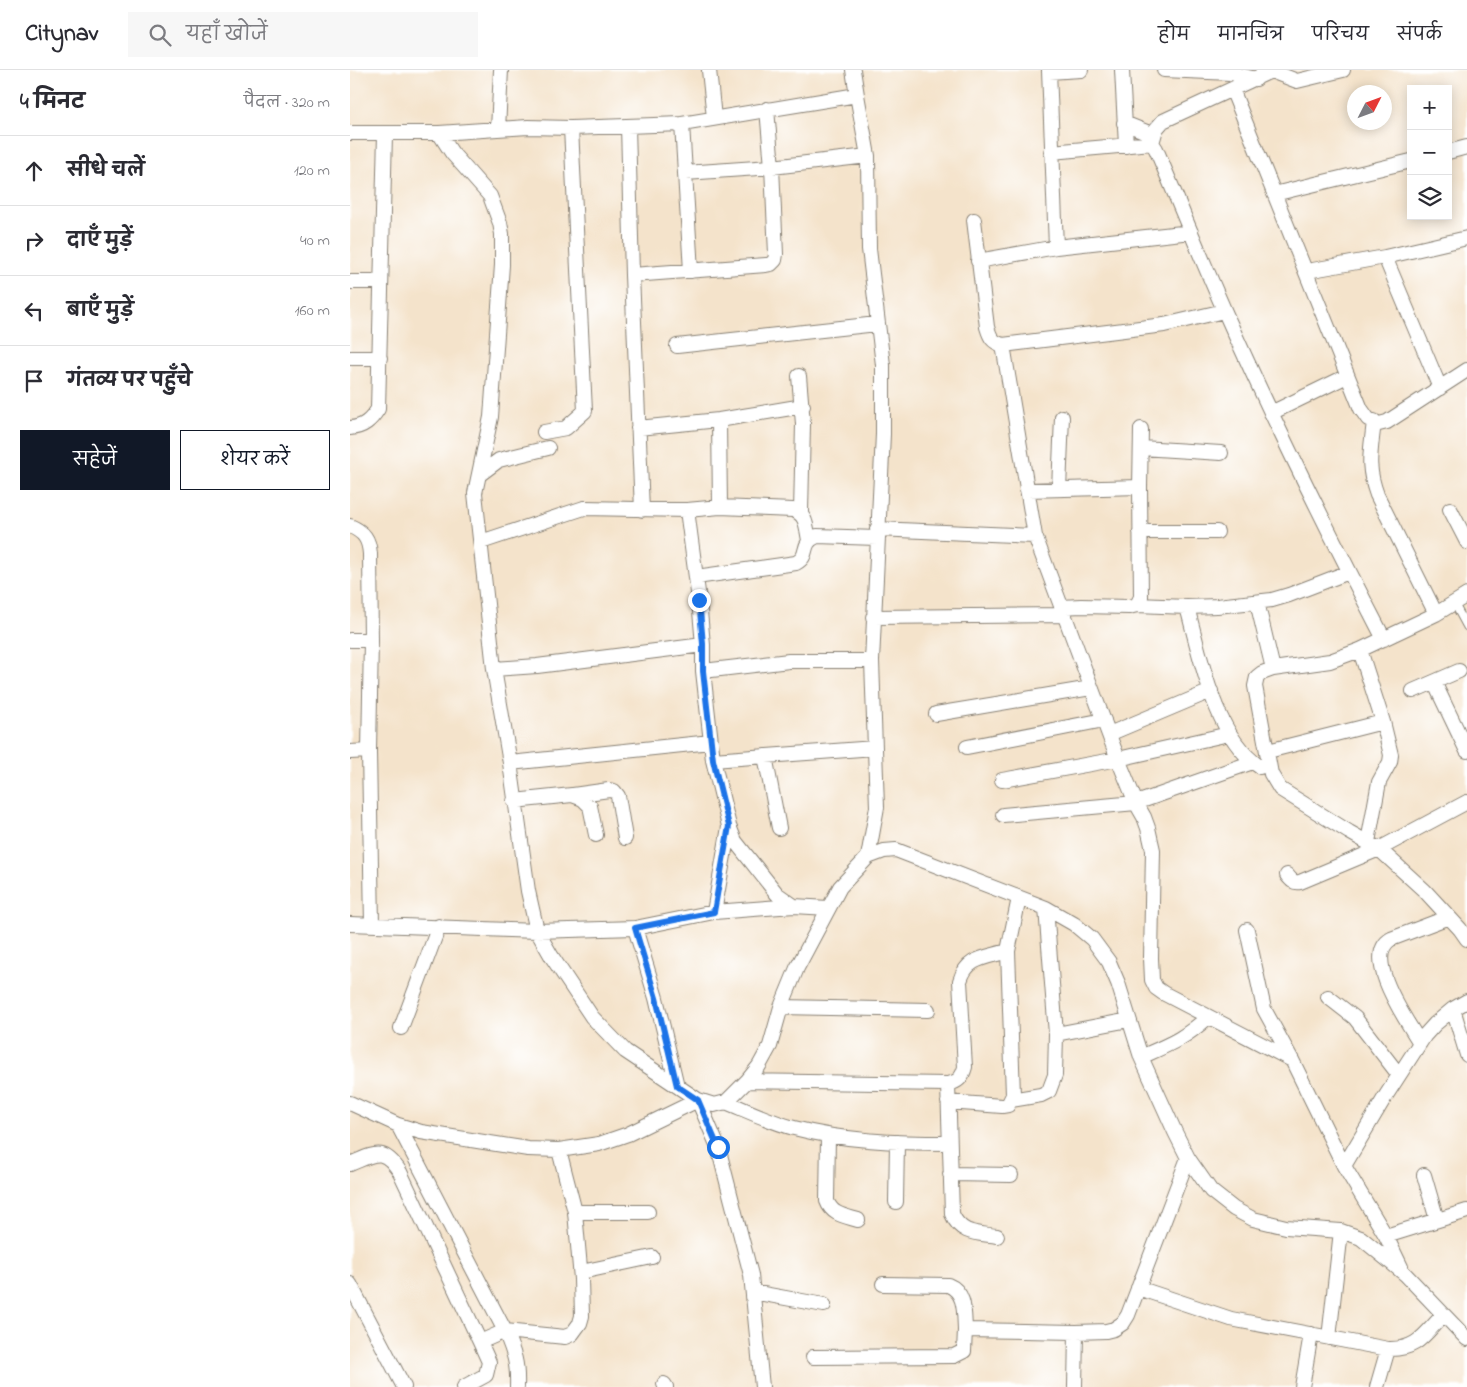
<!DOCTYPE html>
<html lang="hi">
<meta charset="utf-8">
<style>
body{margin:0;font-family:"Indie Flower","Playpen Sans Deva",sans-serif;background:#f7f7f7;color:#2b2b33}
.controls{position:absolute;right:15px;top:15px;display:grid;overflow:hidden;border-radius:0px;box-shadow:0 2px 12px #0003}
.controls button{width:45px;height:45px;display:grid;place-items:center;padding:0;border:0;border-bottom:1px solid #e1e1e2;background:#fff;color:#2b2b33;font:25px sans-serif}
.compass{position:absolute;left:997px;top:15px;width:45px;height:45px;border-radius:50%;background:#fff;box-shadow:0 2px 12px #0003;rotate:48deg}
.stop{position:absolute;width:15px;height:15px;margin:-11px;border:4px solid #1a73e8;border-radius:50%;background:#fff}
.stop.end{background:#1a73e8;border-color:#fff;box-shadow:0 1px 5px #0008}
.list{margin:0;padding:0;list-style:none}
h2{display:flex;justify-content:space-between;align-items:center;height:65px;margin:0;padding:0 20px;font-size:21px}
h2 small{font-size:16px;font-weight:400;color:#7c7c81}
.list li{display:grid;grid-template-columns:32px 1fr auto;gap:15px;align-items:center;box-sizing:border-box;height:70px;padding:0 20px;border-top:1px solid #e1e1e2}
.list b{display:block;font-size:19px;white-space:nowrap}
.list em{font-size:16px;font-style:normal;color:#7c7c81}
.actions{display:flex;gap:10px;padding:15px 20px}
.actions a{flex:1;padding:11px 0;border:1px solid #111827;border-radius:0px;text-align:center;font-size:18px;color:#111827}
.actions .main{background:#111827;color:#fff}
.icon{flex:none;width:28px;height:28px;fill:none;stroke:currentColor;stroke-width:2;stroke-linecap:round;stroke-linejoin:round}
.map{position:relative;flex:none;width:1117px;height:1317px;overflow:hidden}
header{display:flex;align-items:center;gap:30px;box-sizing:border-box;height:70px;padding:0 25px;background:#fff;border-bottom:1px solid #e1e1e2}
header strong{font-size:24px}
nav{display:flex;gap:28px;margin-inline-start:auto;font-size:18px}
.search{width:350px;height:45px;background:#f7f7f7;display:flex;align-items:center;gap:12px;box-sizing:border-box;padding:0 18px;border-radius:0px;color:#7c7c81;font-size:19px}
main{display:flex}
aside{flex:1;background:#fff}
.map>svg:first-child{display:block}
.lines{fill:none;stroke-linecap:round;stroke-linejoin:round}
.service-casing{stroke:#888074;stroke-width:9}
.minor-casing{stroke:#888074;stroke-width:16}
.service{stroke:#fff;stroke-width:7}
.minor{stroke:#fff;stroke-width:14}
.route{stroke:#1a73e8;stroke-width:6}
</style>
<header>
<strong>Citynav</strong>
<div class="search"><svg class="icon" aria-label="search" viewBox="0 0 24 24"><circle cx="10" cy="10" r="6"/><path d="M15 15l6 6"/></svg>यहाँ खोजें</div>
<nav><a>होम</a><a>मानचित्र</a><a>परिचय</a><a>संपर्क</a></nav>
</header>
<main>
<aside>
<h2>4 मिनट<small>पैदल · 320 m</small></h2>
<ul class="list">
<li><svg class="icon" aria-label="ahead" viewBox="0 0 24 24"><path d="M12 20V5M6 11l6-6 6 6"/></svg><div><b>सीधे चलें</b></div><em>120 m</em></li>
<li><svg class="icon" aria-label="right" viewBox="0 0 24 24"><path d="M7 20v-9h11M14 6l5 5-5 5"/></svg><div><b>दाएँ मुड़ें</b></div><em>40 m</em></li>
<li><svg class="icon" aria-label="left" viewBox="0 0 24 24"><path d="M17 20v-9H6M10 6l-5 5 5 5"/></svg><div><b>बाएँ मुड़ें</b></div><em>160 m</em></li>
<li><svg class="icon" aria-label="arrive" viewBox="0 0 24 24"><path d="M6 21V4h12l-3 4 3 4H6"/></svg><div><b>गंतव्य पर पहुँचे</b></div></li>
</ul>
<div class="actions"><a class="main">सहेजें</a><a>शेयर करें</a></div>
</aside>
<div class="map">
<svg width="1117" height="1317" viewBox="0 0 1117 1317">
<rect width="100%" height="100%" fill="#fff"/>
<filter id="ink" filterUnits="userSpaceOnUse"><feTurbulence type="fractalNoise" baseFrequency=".02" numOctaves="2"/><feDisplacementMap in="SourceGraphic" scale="10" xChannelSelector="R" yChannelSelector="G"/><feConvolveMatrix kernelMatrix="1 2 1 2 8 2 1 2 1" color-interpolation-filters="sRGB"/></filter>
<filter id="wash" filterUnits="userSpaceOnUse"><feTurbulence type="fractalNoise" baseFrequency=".0096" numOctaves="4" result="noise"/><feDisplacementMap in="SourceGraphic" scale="20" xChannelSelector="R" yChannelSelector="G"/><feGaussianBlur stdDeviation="1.12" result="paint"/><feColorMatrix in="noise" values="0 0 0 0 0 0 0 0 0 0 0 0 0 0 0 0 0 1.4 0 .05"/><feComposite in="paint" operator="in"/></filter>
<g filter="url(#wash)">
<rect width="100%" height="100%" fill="#f4e3cb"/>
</g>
<g filter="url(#ink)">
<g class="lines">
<defs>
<path id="service" d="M1104 533 1117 557"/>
<path id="minor" d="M359 0 364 48
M699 0 706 177
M772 0 776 76
M814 0 881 3 906 9
M923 0 813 51 806 59 802 73 806 79C829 133 851 188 875 242 924 353 978 461 1034 569
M921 1 947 11 993 0
M699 2 731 0
M882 19 1011 339 1018 349 1029 354 1037 352 1117 300
M507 25 518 86 519 179 533 295V364L522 591 527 737 518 787
M774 53 804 65
M332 54 341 201
M278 56 282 205 292 440
M148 59 151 0
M0 63H89L178 57 221 58 332 54 507 25 503 0
M89 63 102 83 140 126 150 153 152 164V195L141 347 125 423 144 599 160 693 178 821 187 861 202 887 242 947 275 981 348 1030 364 1035 376 1032 397 1011 409 996 420 976 431 937 447 898 490 817 518 787 534 781 546 780 696 838 724 854 742 869 759 892 768 913 791 987 825 1062 838 1088 861 1121 884 1139 903 1149 936 1157 991 1161 1011 1168 1055 1204 1117 1269
M701 82 802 73
M1098 82 1117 77
M335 103 422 97 518 86
M924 124 1061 91
M624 150 637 257C640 267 642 272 653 275L814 255 874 241
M1035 187 1090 318
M628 191 706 177 841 162
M957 201 1035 187 1117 168
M282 205 416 195 421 194 425 190 426 184 422 97 417 39
M0 212H31
M653 275 685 466 768 689 786 733 794 747 798 758 803 780 801 888 802 910 806 918 813 923 942 990 994 1096 1036 1166 1051 1197
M327 276 527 254
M0 288H30
M449 306 453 354 451 442
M921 343 997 306
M369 350 370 437
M1024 351C1021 382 1016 395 1027 425L1086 544
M0 358C14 357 21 350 28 339L35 64
M288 358 369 350 453 336
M194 362 216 358 235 341 221 58
M791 378 871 383
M129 405 149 390 198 378
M709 419 712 347
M677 420 790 417
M1100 439 1117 472
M337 440 349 530 353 575V601L363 690 379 756 385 771 427 824 444 836
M0 456C14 462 19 469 20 484L21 570 19 681 22 855
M527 459 685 466
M790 462H867
M131 472 234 438 337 440 370 437 443 440C457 445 456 456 459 470
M346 507 446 493C461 485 449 474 467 466L527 468
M1117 525 1086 544 1010 580 980 591 923 599 912 603 907 607 905 616 921 704 930 719 999 762 1029 779 1075 821 1110 859 1117 869
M907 532 923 599
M787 535 837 537 867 536 922 530 939 525 999 502
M711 537 731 536 779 537 787 535 791 527 790 417 791 359
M837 537C851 588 864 666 910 697
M523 547 714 545
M0 570H21
M1010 580 1033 652 1041 685 1040 692 1029 712 1018 772
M144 599 187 596 353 575
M353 601 439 591H522
M1084 612 1117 681
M1063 621 1109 601
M586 644 741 618
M759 664 861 621
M617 677 754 650
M918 681 1033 652
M0 682 19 681
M415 686 429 758
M363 690 525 678
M160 693 361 672
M652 710 768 689 879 664
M223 725 259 720 264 721 268 726 275 768
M164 731 222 725 233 729 240 736 246 765
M653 745 786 733 903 692
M937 805C941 810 943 813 950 812L1029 779 1117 732
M364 842 379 757
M0 854 187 861 285 858 364 842 444 836 478 838
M285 858 306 928 327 1016
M897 860 914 939 942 990
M978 927 1005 948 1049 1005
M431 937 578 940
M1103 939 1117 985
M51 958 89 856
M706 964 779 950
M1070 973C1058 952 1011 887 1041 869L1099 847
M791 987C820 974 834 969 858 947
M397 1011 598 1014
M661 1030 691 1025 699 1021 705 1005 706 964 696 838
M376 1032C398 1041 421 1052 444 1058 494 1071 547 1073 599 1073
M598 1032 652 1036 658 1035 663 1025 658 881 669 828
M0 1033 48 1055 71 1062 178 1079 209 1080 249 1074 278 1064 348 1030 368 1077 401 1205 412 1317
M48 1055 155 1261C164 1283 168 1293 167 1317
M478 1066 477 1131C482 1145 495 1146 508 1150
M0 1094C25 1084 33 1076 50 1102L130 1272 139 1292 136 1305 114 1317
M994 1096 1035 1027 1075 965 1085 954 1103 939 1117 931
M600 1104 661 1105
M1074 1105 1087 1150
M546 1132 547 1072
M225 1142H298
M647 1166C627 1163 611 1165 602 1144L598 1014C608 1012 612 1008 615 997L610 911C617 887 635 888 658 881
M1036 1166 1117 1141
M231 1202 302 1187
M0 1214 54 1317
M533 1214 598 1215C616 1222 614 1243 615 1260L726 1262 756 1261 764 1259 773 1253 778 1245 838 1088
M788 1218 881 1249 1038 1279C1067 1280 1074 1265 1093 1245
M403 1222 474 1235
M979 1268 991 1161
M130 1272 155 1261 215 1267 222 1264 230 1253 232 1246 231 1209 225 1142 209 1080
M463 1287 604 1286 614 1281 615 1260
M314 1314 316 1317
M725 1317 726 1262
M952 1317 961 1264
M1027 1317 1038 1279"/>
</defs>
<use href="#service" class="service-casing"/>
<use href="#minor" class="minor-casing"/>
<use href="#service" class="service"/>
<use href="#minor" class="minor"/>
</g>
</g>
<g class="lines" filter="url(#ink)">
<path class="route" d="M349 530 353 574V601L363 690 379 756 364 842 285 858 306 928 327 1016 348 1030 368 1077"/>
</g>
</svg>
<div class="controls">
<button>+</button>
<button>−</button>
<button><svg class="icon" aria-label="layers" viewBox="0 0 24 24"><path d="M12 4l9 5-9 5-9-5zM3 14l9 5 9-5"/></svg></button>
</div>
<svg class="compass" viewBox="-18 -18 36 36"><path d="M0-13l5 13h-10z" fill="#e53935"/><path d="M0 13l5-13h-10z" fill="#7c7c81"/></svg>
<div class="stop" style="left:368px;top:1077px"></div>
<div class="stop end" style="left:349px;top:530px"></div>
</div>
</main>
